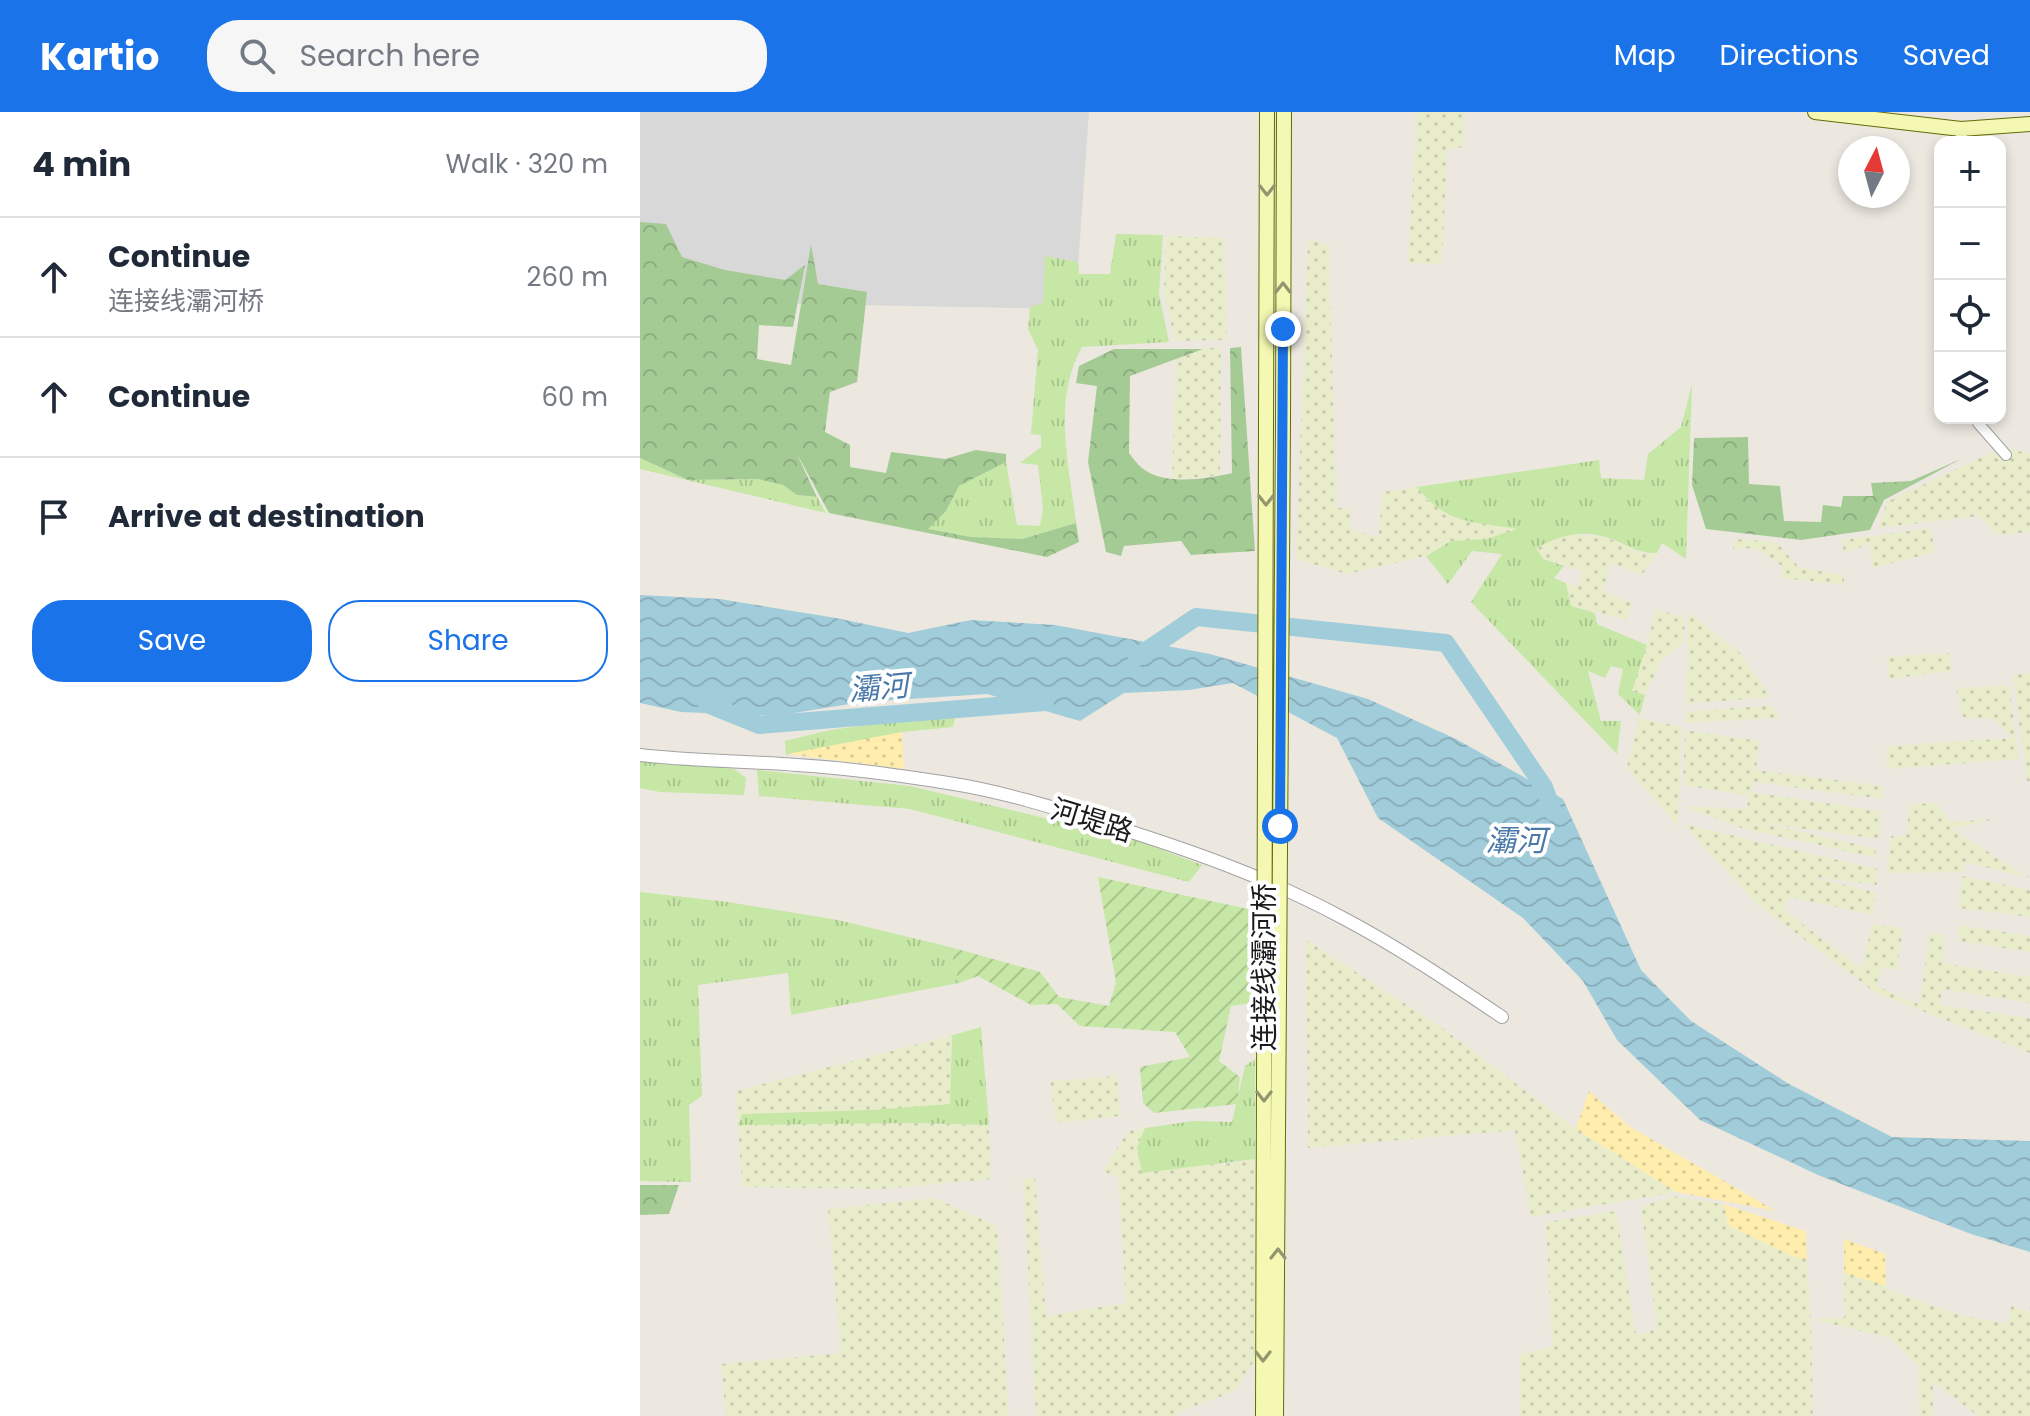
<!DOCTYPE html>
<meta charset="utf-8">
<style>
body{margin:0;font-family:Poppins,"Noto Sans SC",sans-serif;background:#f6f6f7;color:#1f2937}
.controls{position:absolute;right:24px;top:24px;display:grid;overflow:hidden;border-radius:16px;box-shadow:0 4px 12px #0003}
.controls button{width:72px;height:72px;display:grid;place-items:center;padding:0;border:0;border-bottom:2px solid #e0e1e3;background:#fff;color:#1f2937;font:40px sans-serif}
.compass{position:absolute;left:1198px;top:24px;width:72px;height:72px;border-radius:50%;background:#fff;box-shadow:0 4px 12px #0003;rotate:6deg}
.stop{position:absolute;width:24px;height:24px;margin:-18px;border:6px solid #1a73e8;border-radius:50%;background:#fff}
.stop.end{background:#1a73e8;border-color:#fff;box-shadow:0 2px 8px #0008}
.list{margin:0;padding:0;list-style:none}
h2{display:flex;justify-content:space-between;align-items:center;height:104px;margin:0;padding:0 32px;font-size:34px}
h2 small{font-size:26px;font-weight:400;color:#747a83}
.list li{display:grid;grid-template-columns:52px 1fr auto;gap:24px;align-items:center;box-sizing:border-box;height:120px;padding:0 32px;border-top:2px solid #e0e1e3}
.list b{display:block;font-size:30px;white-space:nowrap}
.list p{margin:0;font-size:26px;white-space:nowrap;color:#747a83}
.list em{font-size:26px;font-style:normal;color:#747a83}
.actions{display:flex;gap:16px;padding:24px 32px}
.actions a{flex:1;padding:18px 0;border:2px solid #1a73e8;border-radius:32px;text-align:center;font-size:28px;color:#1a73e8}
.actions .main{background:#1a73e8;color:#fff}
.icon{flex:none;width:44px;height:44px;fill:none;stroke:currentColor;stroke-width:2;stroke-linecap:round;stroke-linejoin:round}
.map{position:relative;flex:none;width:1390px;height:1304px;overflow:hidden}
header{display:flex;align-items:center;gap:48px;box-sizing:border-box;height:112px;padding:0 40px;background:#1a73e8;color:#fff}
header strong{font-size:38px}
nav{display:flex;gap:44px;margin-inline-start:auto;font-size:28px}
.search{width:560px;height:72px;background:#f6f6f7;display:flex;align-items:center;gap:20px;box-sizing:border-box;padding:0 28px;border-radius:32px;color:#747a83;font-size:30px}
main{display:flex}
aside{flex:1;background:#fff}
.map>svg:first-child{display:block}
.residential{fill:#d9d8d8}
.farmland{fill:url(#farmland-dots)}
.grass{fill:url(#grass-tufts)}
.forest{fill:url(#forest-crowns)}
.sand{fill:url(#sand-dots)}
.garden{fill:url(#garden-furrows)}
.water{fill:url(#water-waves)}
.lines{fill:none;stroke-linecap:round;stroke-linejoin:round}
.river{stroke:#a1cdda;stroke-width:18}
.minor-casing{stroke:#a2a2a2;stroke-width:12}
.tertiary-casing{stroke:#a2a2a2;stroke-width:14}
.secondary-casing{stroke:#626d06;stroke-width:16}
.minor{stroke:#fff;stroke-width:10}
.tertiary{stroke:#fff;stroke-width:12}
.secondary{stroke:#f4f8b3;stroke-width:14}
.secondary-bridge-casing{stroke:#626d06;stroke-width:16;stroke-linecap:butt}
.secondary-bridge{stroke:#f4f8b3;stroke-width:14}
.oneway{stroke:#92956f}
.route{stroke:#1a73e8;stroke-width:10}
.labels{text-anchor:middle;stroke-width:8;stroke-linejoin:round;paint-order:stroke}
.street-label{font-size:28px;fill:#1b1b1b;stroke:#fff}
.water-label{font-size:30px;font-style:italic;fill:#4a79a8;stroke:#fff}
</style>
<header>
<strong>Kartio</strong>
<div class="search"><svg class="icon" aria-label="search" viewBox="0 0 24 24"><circle cx="10" cy="10" r="6"/><path d="M15 15l6 6"/></svg>Search here</div>
<nav><a>Map</a><a>Directions</a><a>Saved</a></nav>
</header>
<main>
<aside>
<h2>4 min<small>Walk · 320 m</small></h2>
<ul class="list">
<li><svg class="icon" aria-label="ahead" viewBox="0 0 24 24"><path d="M12 20V5M6 11l6-6 6 6"/></svg><div><b>Continue</b><p>连接线灞河桥</p></div><em>260 m</em></li>
<li><svg class="icon" aria-label="ahead" viewBox="0 0 24 24"><path d="M12 20V5M6 11l6-6 6 6"/></svg><div><b>Continue</b></div><em>60 m</em></li>
<li><svg class="icon" aria-label="arrive" viewBox="0 0 24 24"><path d="M6 21V4h12l-3 4 3 4H6"/></svg><div><b>Arrive at destination</b></div></li>
</ul>
<div class="actions"><a class="main">Save</a><a>Share</a></div>
</aside>
<div class="map">
<svg width="1390" height="1304" viewBox="0 0 1390 1304">
<defs>
<pattern id="farmland-dots" width="8" height="8" patternUnits="userSpaceOnUse" patternTransform="scale(2)"><rect width="8" height="8" fill="#e9eccb"/><path d="M2 2h.1M6 6h.1" fill="none" stroke="#c7caae" stroke-width="1.8" stroke-linecap="round"/></pattern>
<pattern id="grass-tufts" width="24" height="20" patternUnits="userSpaceOnUse" patternTransform="scale(2)"><rect width="24" height="20" fill="#c6e7a6"/><path d="M3 7l-1-3M5 7V3M7 7l1-3M15 17l-1-3M17 17v-4M19 17l1-3" fill="none" stroke="#aac68e"/></pattern>
<pattern id="forest-crowns" width="20" height="18" patternUnits="userSpaceOnUse" patternTransform="scale(2)"><rect width="20" height="18" fill="#a5cb95"/><path d="M2 6a3 3 0 1 1 6 0M12 15a3 3 0 1 1 6 0" fill="none" stroke="#8dae80"/></pattern>
<pattern id="sand-dots" width="8" height="8" patternUnits="userSpaceOnUse" patternTransform="scale(2)"><rect width="8" height="8" fill="#feedad"/><path d="M2 2h.1M6 6h.1" fill="none" stroke="#d9cb94" stroke-width="1.8" stroke-linecap="round"/></pattern>
<pattern id="garden-furrows" width="10" height="10" patternUnits="userSpaceOnUse" patternTransform="scale(2)"><rect width="10" height="10" fill="#c6e7a6"/><path d="M-1 1l2-2M0 10L10 0M9 11l2-2" fill="none" stroke="#aac68e"/></pattern>
<pattern id="water-waves" width="16" height="10" patternUnits="userSpaceOnUse" patternTransform="scale(2)"><rect width="16" height="10" fill="#a1cdda"/><path d="M0 5q4-4 8 0t8 0" fill="none" stroke="#8aafba"/></pattern>
</defs>
<rect width="100%" height="100%" fill="#ece8e0"/>
<path class="residential" d="M0 0H449L435 197 0 189Z"/>
<path class="farmland" d="M777 0H824L823 35 807 38 802 152 768 151Z
M526 124 584 126 587 228 535 229 524 180Z
M668 127 689 133 696 396H710L711 417 738 426 743 380 777 375 787 388 879 417 846 427 811 429 786 444 707 462 656 447Z
M581 235 580 363 532 368 536 246 563 237Z
M1363 335 1390 342V420L1356 423 1339 404 1238 416 1247 390Z
M1291 416 1295 440 1233 456 1229 432 1204 441 1202 428Z
M928 421 968 426 1003 442 1017 441 1002 463 971 452 963 479 992 491 987 508 931 494 926 471 937 475 943 459 903 447 895 435Z
M1095 427 1136 430 1160 456 1203 463 1205 473 1142 466V454L1115 436 1093 437Z
M1016 497 1045 506 1044 530 1022 547 1005 583 991 579 1007 533Z
M1048 500 1100 541 1130 585 1046 592Z
M1309 541 1312 559 1249 567 1247 545Z
M1390 561V669H1387L1373 563Z
M1369 573 1379 647 1247 657V634L1373 626 1354 607 1323 605 1316 576Z
M1131 593 1140 606 1045 611 1046 600Z
M999 606 1042 615 1038 715 987 655Z
M1045 618 1119 629 1116 658 1243 674 1241 687 1115 670 1110 680 1240 699 1239 727 1121 711 1234 736 1238 746 1104 717 1043 694 1106 697 1110 684 1043 673Z
M1296 691 1310 710 1355 707 1312 717 1390 766 1325 750 1323 760 1247 761 1251 724H1266L1270 692Z
M1043 712 1237 757V773L1166 764 1235 780 1234 803 1149 785 1144 798 1222 857 1232 812 1263 816 1257 858 1242 856 1237 874 1280 893 1289 821 1305 823 1303 851 1390 865V891L1302 877 1300 893 1390 906V941L1236 881 1117 792Z
M1322 764 1390 778V805L1319 796Z
M1318 813 1390 824V840L1318 829Z
M666 828 801 915 936 1017 1036 1080 891 1105 875 1018 668 1036Z
M310 924 313 962 311 992 99 1012 271 1011 349 1013 351 1067 241 1077 102 1075 96 979Z
M477 964 481 1004 416 1011 410 969Z
M505 1016 497 1036 578 1053 615 1047 616 1246 595 1279 537 1301V1304H396L383 1066H395L406 1204 486 1191 478 1066 463 1059 488 1019Z
M1032 1084 1083 1092 1089 1114 1152 1144 1167 1148 1171 1207 1205 1205 1204 1161 1246 1174V1177L1324 1204 1368 1211 1371 1194 1389 1200 1390 1194V1304H1338L1293 1270V1304H1279L1278 1254 1250 1226 1171 1207 1173 1304H880V1242L912 1235 906 1110 976 1099 996 1223 1017 1217 1001 1095Z
M295 1086 357 1114 369 1304H86L81 1252 201 1241 188 1097Z"/>
<path class="grass" d="M476 122 523 123 519 182 529 230 442 235C412 289 429 352 436 411L382 427 331 425 287 417 306 399 319 374 366 350 377 413 400 414 403 397 398 353 380 351 401 335V323L391 322 398 238 388 217 390 195 403 191 405 144 438 150 439 162H470Z
M1052 272 1046 447 1022 431 1017 441C997 442 987 432 969 426 940 417 921 423 896 436L903 447 924 454 914 466 926 471 931 494 955 501 957 512 1007 533 992 579 1005 583 1000 603 978 582 983 557 971 554 965 566 948 559 961 609H981L977 642 831 490 862 442 832 439 808 472 786 444 811 429 846 427 877 417C832 409 807 413 777 375L959 348 961 366 1004 368 1008 342 1041 315Z
M0 346 48 368 118 367 143 373 157 383 177 385 186 401 0 357Z
M316 601 313 615 262 620 146 643 145 629 190 618Z
M0 646 94 657 106 666 104 683 20 680 0 676Z
M117 658 270 674 493 727 562 753 549 770 270 697 119 684Z
M0 780 88 790 198 808 310 835 319 871 151 903 148 861 58 873 62 984 49 993 51 1070 0 1069Z
M341 915 349 1013 271 1011 99 1013 102 1002 231 998 310 992 312 925 310 924Z
M615 947V1047L502 1061 497 1036 505 1016 553 1009 592 1010 605 954Z"/>
<path class="forest" d="M0 110 26 112 42 145 85 158 145 168 165 153 153 215 119 213 117 247 151 253 171 132 178 172 227 180 217 270 190 280 185 320 210 333V355L246 361 251 340 305 347 336 338 366 342V350L319 374 306 399 288 417 331 425 382 427 436 411 439 430 407 445 189 401 156 340 177 385 157 383 143 373 118 367 48 368 0 346Z
M601 235 615 439 551 443 541 429 484 434 481 444 466 440 448 350 457 274 436 271 439 254 474 237H563L490 264 489 341C493 346 497 352 502 356 524 374 566 367 592 361L590 236Z
M1108 325 1109 372 1140 374 1144 409 1181 410 1183 393 1201 395 1203 384H1233L1231 371 1271 369 1321 347 1244 388 1230 418 1161 428 1066 417 1052 373 1054 326Z
M0 1073H39L29 1102 0 1103Z"/>
<path class="sand" d="M262 620 264 657 147 642Z
M949 979 990 1015 1136 1099 1036 1080 936 1017Z
M1083 1092 1166 1119 1167 1148 1152 1144 1089 1114Z
M1204 1127 1245 1142 1246 1174 1204 1161Z"/>
<path class="garden" d="M458 765 613 798 614 891 591 894 579 949 600 965 597 992 514 1001 503 991 500 955 550 945 535 920 440 914 417 892 391 893 338 864 319 871 310 835 400 860 419 885 469 894 476 870Z"/>
<path class="water" d="M0 483 80 487 196 506 268 521 331 508 415 513 570 542 728 587 816 627 923 687 1001 858 1051 909 1149 972 1252 1025 1390 1029V1140L1331 1122 1178 1063 1060 1008 977 928 943 869 883 806 738 706 697 626 593 571 549 578 484 581 440 609 347 582 222 590 136 604 41 600 0 591Z"/>
<g class="lines">
<path class="river" d="M497 545 556 505 806 531 904 675 913 700
M67 592 119 613 405 590"/>
<defs>
<path id="minor" d="M1321 17 1322 30
M1338 306V311L1366 343"/>
<path id="tertiary" d="M0 643C52 649 105 649 157 653 208 656 258 663 308 671 361 679 415 696 466 712 547 737 629 766 703 806 758 835 810 870 862 905"/>
<path id="secondary" d="M1175 0 1321 17 1390 12
M626 310 627 0
M643 310 644 0"/>
</defs>
<use href="#minor" class="minor-casing"/>
<use href="#tertiary" class="tertiary-casing"/>
<use href="#secondary" class="secondary-casing"/>
<use href="#minor" class="minor"/>
<use href="#tertiary" class="tertiary"/>
<use href="#secondary" class="secondary"/>
<defs>
<path id="secondary-bridge" d="M623 1304 626 310
M636 1304 643 310"/>
</defs>
<use href="#secondary-bridge" class="secondary-bridge-casing"/>
<use href="#secondary-bridge" class="secondary-bridge"/>
</g>
<defs><path id="oneway-chevron" d="M-2-3.5L2.5 0L-2 3.5" fill="none" stroke-width="1.6" stroke-linecap="round" stroke-linejoin="round" transform="scale(2)"/></defs>
<g class="oneway">
<use href="#oneway-chevron" transform="translate(627 78) rotate(90)"/>
<use href="#oneway-chevron" transform="translate(643 176) rotate(-90)"/>
<use href="#oneway-chevron" transform="translate(626 388) rotate(90)"/>
<use href="#oneway-chevron" transform="translate(624 984) rotate(90)"/>
<use href="#oneway-chevron" transform="translate(638 1142) rotate(-90)"/>
<use href="#oneway-chevron" transform="translate(623 1244) rotate(90)"/>
</g>
<g class="lines">
<path class="route" d="M640 714 643 217"/>
</g>
<g class="labels">
<g class="street-label">
<text transform="translate(452 708) rotate(17)" y="10">河堤路</text>
<text transform="translate(624 855) rotate(-90)" y="10">连接线灞河桥</text>
</g>
<g class="water-label">
<text transform="translate(239 576) rotate(-5)" y="10">灞河</text>
<text x="876" y="739">灞河</text>
</g>
</g>
</svg>
<div class="controls">
<button>+</button>
<button>−</button>
<button><svg class="icon" aria-label="locate" viewBox="0 0 24 24"><circle cx="12" cy="12" r="6"/><path d="M12 2v4M12 18v4M2 12h4M18 12h4"/></svg></button>
<button><svg class="icon" aria-label="layers" viewBox="0 0 24 24"><path d="M12 4l9 5-9 5-9-5zM3 14l9 5 9-5"/></svg></button>
</div>
<svg class="compass" viewBox="-18 -18 36 36"><path d="M0-13l5 13h-10z" fill="#e53935"/><path d="M0 13l5-13h-10z" fill="#747a83"/></svg>
<div class="stop" style="left:640px;top:714px"></div>
<div class="stop end" style="left:643px;top:217px"></div>
</div>
</main>
